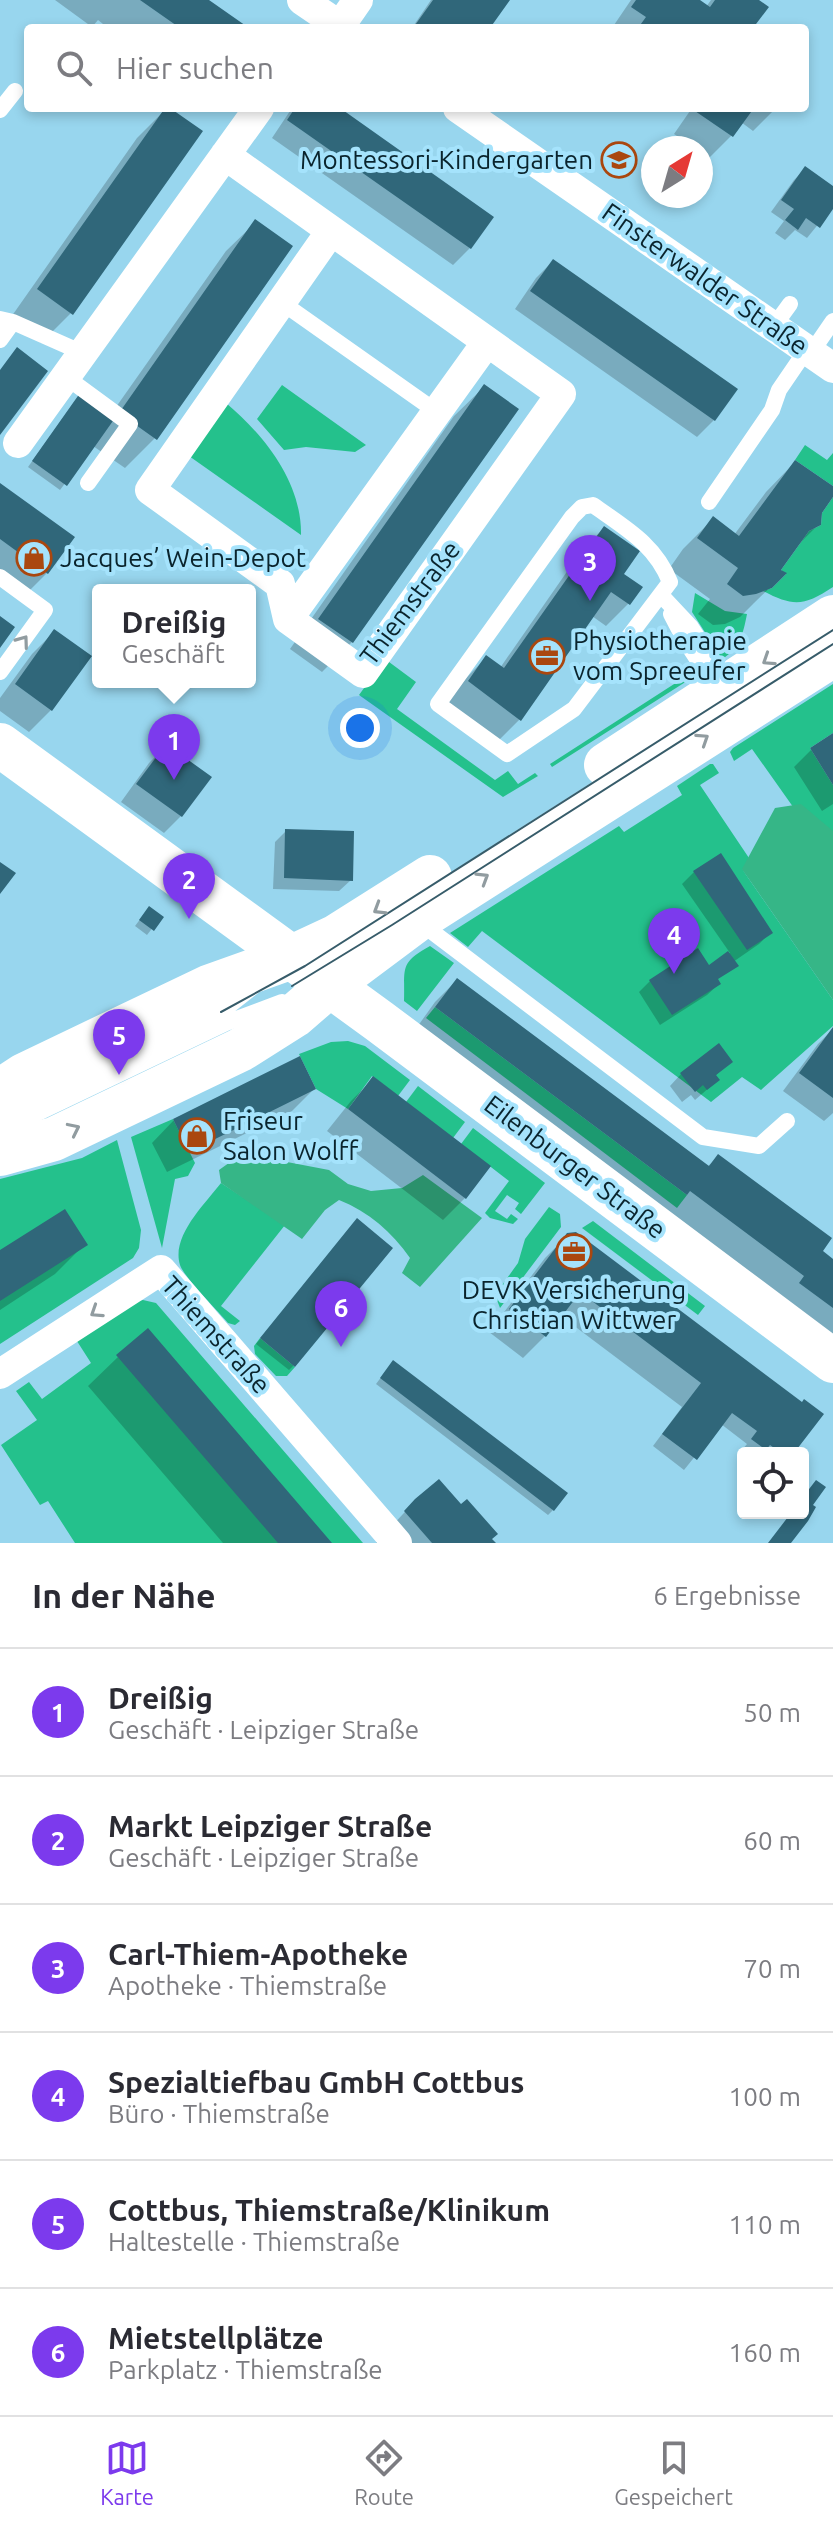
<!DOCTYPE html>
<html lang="de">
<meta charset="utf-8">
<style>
body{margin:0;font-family:Ubuntu,sans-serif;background:#f2f2f3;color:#2b2b33}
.controls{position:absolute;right:24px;bottom:24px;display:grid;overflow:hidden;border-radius:8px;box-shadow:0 4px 12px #0003}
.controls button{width:72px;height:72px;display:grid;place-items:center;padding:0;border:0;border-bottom:2px solid #e1e1e2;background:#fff;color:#2b2b33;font:40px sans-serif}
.compass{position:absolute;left:641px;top:136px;width:72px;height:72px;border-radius:50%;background:#fff;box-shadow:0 4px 12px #0003;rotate:37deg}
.you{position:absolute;left:360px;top:728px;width:28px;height:28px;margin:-20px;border:6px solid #fff;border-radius:50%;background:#1a73e8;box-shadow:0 0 0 12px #1a73e833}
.badge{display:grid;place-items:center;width:52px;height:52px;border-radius:50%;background:#7c3aed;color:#fff;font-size:26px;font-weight:700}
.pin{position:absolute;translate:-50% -66px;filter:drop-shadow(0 2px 4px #0008)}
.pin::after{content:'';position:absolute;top:42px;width:28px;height:24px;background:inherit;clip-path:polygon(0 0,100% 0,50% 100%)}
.popup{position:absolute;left:92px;top:584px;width:164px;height:104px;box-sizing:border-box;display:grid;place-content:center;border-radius:8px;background:#fff;filter:drop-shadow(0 2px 6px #0005);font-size:26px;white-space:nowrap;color:#7c7c81}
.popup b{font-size:30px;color:#2b2b33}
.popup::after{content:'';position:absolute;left:50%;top:100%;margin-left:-16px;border:16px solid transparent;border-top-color:#fff}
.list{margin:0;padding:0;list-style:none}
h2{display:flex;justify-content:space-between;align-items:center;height:104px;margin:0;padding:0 32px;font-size:34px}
h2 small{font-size:26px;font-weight:400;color:#7c7c81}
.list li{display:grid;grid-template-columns:52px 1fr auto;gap:24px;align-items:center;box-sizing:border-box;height:128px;padding:0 32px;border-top:2px solid #e1e1e2}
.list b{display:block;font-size:30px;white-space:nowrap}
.list p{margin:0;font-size:26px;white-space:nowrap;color:#7c7c81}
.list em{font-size:26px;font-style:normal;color:#7c7c81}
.icon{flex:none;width:44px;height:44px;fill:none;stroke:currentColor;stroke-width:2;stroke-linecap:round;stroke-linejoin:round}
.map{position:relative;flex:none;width:833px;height:1543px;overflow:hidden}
.search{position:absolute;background:#fff;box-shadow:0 4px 12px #0003;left:24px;right:24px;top:24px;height:88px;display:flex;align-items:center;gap:20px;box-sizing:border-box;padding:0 28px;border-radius:8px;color:#7c7c81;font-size:30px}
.sheet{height:872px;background:#fff}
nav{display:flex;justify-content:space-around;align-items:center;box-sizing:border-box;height:112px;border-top:2px solid #e1e1e2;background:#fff;font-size:22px;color:#7c7c81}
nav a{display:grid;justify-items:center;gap:4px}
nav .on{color:#7c3aed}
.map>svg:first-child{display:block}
.green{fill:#24c18c}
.forest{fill:#36b687}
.shadow{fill:#0003}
.building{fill:#30677a}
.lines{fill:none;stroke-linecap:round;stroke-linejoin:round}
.lane{stroke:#fff;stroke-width:16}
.street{stroke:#fff;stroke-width:30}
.secondary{stroke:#fff;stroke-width:44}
.tram{stroke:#375c6a;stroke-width:2}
.oneway{stroke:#919ca0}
.labels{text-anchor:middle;stroke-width:8;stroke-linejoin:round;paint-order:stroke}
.poi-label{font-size:26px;fill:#0a242d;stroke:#a5e3fc;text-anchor:start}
.street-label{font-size:26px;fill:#0a242d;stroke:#a5e3fc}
</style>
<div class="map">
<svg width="833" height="1543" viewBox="0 0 833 1543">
<rect width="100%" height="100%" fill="#98d6ee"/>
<path class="green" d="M282 385 366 445 355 452 306 447 284 450 257 419Z
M226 403C264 435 302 482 301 535L189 456Z
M805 445 827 460 833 453V486L795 460Z
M833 497V587C804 606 794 607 763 591L772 588 786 574 781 570 809 531 821 525 822 513Z
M695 593 725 611 747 614C743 634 740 648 722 659L692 612Z
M385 659 416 682 397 709 495 780 508 771 518 784 535 773 538 776 503 797 359 695Z
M685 677 687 681 552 767 550 764Z
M833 684V733L810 748 833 785V991L742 869 833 1000V1026L761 1090 742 1077 711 1102 482 931 468 947 450 933 619 826 624 832 682 795 677 786 710 764H713L719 773 700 785 749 858 803 821 752 749 734 761 730 752 733 748Z
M430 946 454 963 417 1011 404 1001C405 968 399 963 430 946Z
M435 1007 687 1195 677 1208 426 1018Z
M348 1041 365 1046 410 1080 398 1096 372 1076 348 1109 316 1089 299 1054 331 1042Z
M418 1086 465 1122 453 1138 406 1102Z
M173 1119 195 1163 188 1176 175 1179 162 1248 131 1137Z
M473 1128 545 1183 521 1214 515 1209 519 1203 507 1195 495 1211 507 1219 511 1214 518 1219 513 1224 490 1218 485 1213 509 1181 461 1144Z
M117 1140 141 1230 139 1248 133 1258 0 1344V1179L82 1158Z
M221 1183 285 1225 221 1306 240 1321 235 1325 228 1323C218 1311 184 1277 180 1265 171 1236 205 1204 221 1183Z
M549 1207 560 1214 561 1227 500 1308 497 1300 500 1288 518 1263 525 1239Z
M593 1221 705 1306 698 1315 582 1228Z
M143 1300 156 1303 363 1543H75L48 1501 40 1505 1 1445 37 1420 16 1391 29 1382 42 1399 91 1363 75 1338 130 1302Z
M260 1338 295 1367 287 1376H276L255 1354 254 1346Z"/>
<path class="forest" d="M801 804 833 831V1000L742 869 775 808Z
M266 1158 329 1170 348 1184 371 1191 402 1188 423 1175 482 1218 420 1287 402 1273 410 1258C392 1232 369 1212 339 1200L325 1210 302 1239 221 1183 219 1170 233 1160Z"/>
<path class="shadow" d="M55 0H206L246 28H108L98 20 92 27Z
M431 0H508L488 28H412Z
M631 0H696L706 7 711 0H756L751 28H612Z
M167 108 71 313 41 343 9 320 137 138Z
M292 108H336L470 248 453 265 272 138Z
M692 108H776L753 131 741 122 731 136 709 158 701 152V148H695L674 134Z
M806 168 833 188V206L807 238 795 230 785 240 775 233 784 221 771 212 794 180Z
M256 222 155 438 125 468 93 446 60 490 28 467 75 401 109 417 226 251Z
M553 261 714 420 697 437 515 309 536 278Z
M484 387 352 642 322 672 290 649 454 416Z
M795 462 833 489V494L820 512 819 524 792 551 779 571 784 574 754 603 740 617 725 624 713 625 698 614 710 599 669 569 683 549 713 519 734 535 766 492Z
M0 486 47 573 25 595 0 577Z
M604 528 621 575 640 587 628 604 606 626 592 616 520 719 498 741 448 703 464 680 486 658 500 668 582 550Z
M54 632 51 710 29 732 0 711V698L32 654Z
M833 736V804L822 811 794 767 811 750Z
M166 746 181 816 164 833 121 802 149 763Z
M286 831 351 880 339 891 273 889 275 842Z
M720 856 770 933 759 944 733 962 716 980 719 984 707 995 660 1025 639 992 650 981 708 968 730 953 682 884 694 872Z
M144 914 161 917 147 935 135 926Z
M457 980 707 1167 718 1157 833 1261V1360L415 1030 435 1002Z
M833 1029V1113L824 1121 783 1091 818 1044Z
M731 1061 715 1076 718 1080 695 1100 691 1095 682 1102 670 1086 681 1074Z
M373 1079 465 1198 443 1220 327 1131 351 1101Z
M314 1089 292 1111 167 1172 152 1143 174 1120Z
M352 1226 294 1365 289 1370 256 1344Z
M568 1235 791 1453H743L741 1451 747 1444 721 1424 684 1470 653 1446 682 1407 565 1319 557 1320 545 1336 523 1358 489 1332 545 1258Z
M85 1244 55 1274 0 1310V1253Z
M118 1357 330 1543H223L88 1386Z
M388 1368 553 1510 548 1515 376 1384Z
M416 1500 489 1539 493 1543H376Z"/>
<path class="building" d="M140 0H209L249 28H180Z
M433 0H510L490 28H413Z
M636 0H700L710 7 715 0H759L769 7 753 28H638L646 17 631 7Z
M165 108H170L203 131 73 315 37 289Z
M295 108H340L494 217 471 249 287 120Z
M696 108H754L733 137 695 111Z
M805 166 833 186V209L820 228 806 218 798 230 785 220 794 209 781 200Z
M255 219 293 246 157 440 119 413Z
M553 259 738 389 715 421 530 291Z
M17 347 48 371 0 435V370Z
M484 384 519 409 353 643 318 619Z
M80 393 115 418 67 486 32 461Z
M795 460 833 486V497L822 513 821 525 809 531 781 570 787 573 772 588 756 594 743 596 727 584 738 568 697 538 713 516 739 536Z
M0 483 75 537 48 574 0 539Z
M604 526 640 551 624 574 643 587 630 605 611 592 521 721 468 681 486 655 504 668Z
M0 616 15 627 0 648Z
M54 629 92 656 52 711 15 684Z
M833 733V785L810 748Z
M166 744 212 777 182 817 136 784Z
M285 829 354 831 353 881 284 878Z
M721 853 773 933 747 950 693 871Z
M0 862 16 873 0 894Z
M149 906 164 917 154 931 139 920Z
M698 948 709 965 728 951 739 966 718 979 721 984 672 1015 649 980Z
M457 978 709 1166 718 1154 832 1238 823 1251 833 1259V1308L799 1283 804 1276 690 1191 687 1195 435 1007Z
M833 1027V1098L799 1073Z
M719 1043 733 1062 716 1075 720 1080 707 1090 703 1085 695 1092 680 1073Z
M300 1056 316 1089 189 1152 173 1119Z
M373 1076 491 1166 466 1199 348 1109Z
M65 1209 88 1245 0 1301V1250Z
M357 1218 393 1248 295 1367 260 1338Z
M576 1232 802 1402 804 1399 824 1414 794 1453H781L770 1445 766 1450 751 1439 757 1431 732 1413 697 1460 662 1434 701 1383 588 1298 575 1299 546 1337 509 1309 567 1233Z
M148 1328 272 1473 332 1543H278L116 1355Z
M393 1360 568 1493 554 1511 380 1378Z
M439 1479 461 1504 467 1499 498 1534 492 1539 496 1543H432L404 1511 415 1499Z
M816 1480 826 1487 813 1505 816 1507 808 1521 791 1543H768L791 1513H803V1497Z"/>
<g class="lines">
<path class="lane" d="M0 110 15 91
M281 302 437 412
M0 319 13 322 83 353
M774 326 790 304
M0 340 13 322
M811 353 833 321
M66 377 130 424 88 483
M709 502 772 410 779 390 807 349
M593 505C625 528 655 544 670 582L574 709 507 754 438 704 572 517 582 507Z
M0 577 45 610 0 672
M661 595 691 627 727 683
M671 614 684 639 717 690
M418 921 703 1137 759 1146 787 1121
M0 1117 221 1012 253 987
M0 1131 226 1023 282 1002"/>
<path class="street" d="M302 0 343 28
M340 26 358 0
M458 108 833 368
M225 155 561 394 363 673 288 619 280 584 150 490 331 231
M18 443 259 108
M288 619 487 342
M0 1374 161 1270 397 1543"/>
<path class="secondary" d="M0 745 379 1021 833 1361
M606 765 833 617
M0 1091 24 1075 208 987 292 957 335 937 430 877
M0 1154 54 1139 240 1050 294 1016 330 985 417 920 833 655"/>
<path class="tram" d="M292 986 392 925 833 644
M221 1012 305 966 833 630"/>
</g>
<defs><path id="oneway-chevron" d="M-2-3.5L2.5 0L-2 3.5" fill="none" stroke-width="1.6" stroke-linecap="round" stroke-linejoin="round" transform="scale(2)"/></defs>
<g class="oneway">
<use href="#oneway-chevron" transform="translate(23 641) rotate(-54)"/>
<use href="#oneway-chevron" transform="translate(768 660) rotate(147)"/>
<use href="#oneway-chevron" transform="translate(703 739) rotate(-33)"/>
<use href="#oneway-chevron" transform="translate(483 878) rotate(-32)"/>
<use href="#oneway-chevron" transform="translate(379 909) rotate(148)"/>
<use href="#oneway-chevron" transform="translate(74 1129) rotate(-26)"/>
<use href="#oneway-chevron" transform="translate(96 1312) rotate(147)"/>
</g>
<defs>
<symbol id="school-ring" viewBox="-11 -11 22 22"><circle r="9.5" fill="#a5e3fc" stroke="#aa470f" stroke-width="1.5"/><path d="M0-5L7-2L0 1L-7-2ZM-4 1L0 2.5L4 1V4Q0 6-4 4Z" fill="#aa470f"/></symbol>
<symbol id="shop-ring" viewBox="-11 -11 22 22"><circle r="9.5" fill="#a5e3fc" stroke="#aa470f" stroke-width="1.5"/><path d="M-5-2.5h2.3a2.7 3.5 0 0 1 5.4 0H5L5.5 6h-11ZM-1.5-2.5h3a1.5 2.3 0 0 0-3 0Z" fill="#aa470f"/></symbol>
<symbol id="office-ring" viewBox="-11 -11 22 22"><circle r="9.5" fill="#a5e3fc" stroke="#aa470f" stroke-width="1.5"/><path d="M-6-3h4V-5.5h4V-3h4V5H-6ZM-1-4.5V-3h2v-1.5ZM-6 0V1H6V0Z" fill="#aa470f"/></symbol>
</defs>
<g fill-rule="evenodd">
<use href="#school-ring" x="599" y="140" width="40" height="40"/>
<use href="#shop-ring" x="14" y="538" width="40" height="40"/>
<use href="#office-ring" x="527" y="636" width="40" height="40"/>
<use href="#shop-ring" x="177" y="1116" width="40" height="40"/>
<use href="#office-ring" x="554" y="1232" width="40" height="40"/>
</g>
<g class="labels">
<g class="poi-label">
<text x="593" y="169" text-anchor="end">Montessori-Kindergarten</text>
<text x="60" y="567">Jacques’ Wein-Depot</text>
<text x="573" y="650">Physiotherapie<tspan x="573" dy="30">vom Spreeufer</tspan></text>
<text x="223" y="1130">Friseur<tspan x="223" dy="30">Salon Wolff</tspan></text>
<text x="574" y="1299" text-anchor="middle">DEVK Versicherung<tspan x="574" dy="30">Christian Wittwer</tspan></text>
</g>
<g class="street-label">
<text transform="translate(705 279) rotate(35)" y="9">Finsterwalder Straße</text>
<text transform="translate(410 603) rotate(-53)" y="9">Thiemstraße</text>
<text transform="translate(575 1167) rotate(37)" y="9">Eilenburger Straße</text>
<text transform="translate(216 1335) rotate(48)" y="9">Thiemstraße</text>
</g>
</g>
</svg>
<div class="controls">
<button><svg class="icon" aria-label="locate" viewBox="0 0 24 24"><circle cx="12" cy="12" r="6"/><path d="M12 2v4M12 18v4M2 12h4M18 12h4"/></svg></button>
</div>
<svg class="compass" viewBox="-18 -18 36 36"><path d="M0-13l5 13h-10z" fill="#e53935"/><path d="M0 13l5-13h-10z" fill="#7c7c81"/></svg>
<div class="you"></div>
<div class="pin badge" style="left:174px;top:780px">1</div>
<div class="popup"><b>Dreißig</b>Geschäft</div>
<div class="pin badge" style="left:189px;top:919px">2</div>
<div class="pin badge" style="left:590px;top:601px">3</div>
<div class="pin badge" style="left:674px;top:974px">4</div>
<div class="pin badge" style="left:119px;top:1075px">5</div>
<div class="pin badge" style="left:341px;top:1347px">6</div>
<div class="search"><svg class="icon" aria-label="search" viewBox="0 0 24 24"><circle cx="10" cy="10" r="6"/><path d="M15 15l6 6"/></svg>Hier suchen</div>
</div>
<section class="sheet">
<h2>In der Nähe<small>6 Ergebnisse</small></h2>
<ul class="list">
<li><span class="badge">1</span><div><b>Dreißig</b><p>Geschäft · Leipziger Straße</p></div><em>50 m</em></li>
<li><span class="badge">2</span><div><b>Markt Leipziger Straße</b><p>Geschäft · Leipziger Straße</p></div><em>60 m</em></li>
<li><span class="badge">3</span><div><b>Carl-Thiem-Apotheke</b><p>Apotheke · Thiemstraße</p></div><em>70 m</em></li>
<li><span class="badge">4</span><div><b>Spezialtiefbau GmbH Cottbus</b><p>Büro · Thiemstraße</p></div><em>100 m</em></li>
<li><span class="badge">5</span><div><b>Cottbus, Thiemstraße/Klinikum</b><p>Haltestelle · Thiemstraße</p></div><em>110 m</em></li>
<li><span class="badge">6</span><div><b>Mietstellplätze</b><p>Parkplatz · Thiemstraße</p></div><em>160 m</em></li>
</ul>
</section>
<nav>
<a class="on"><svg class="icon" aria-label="map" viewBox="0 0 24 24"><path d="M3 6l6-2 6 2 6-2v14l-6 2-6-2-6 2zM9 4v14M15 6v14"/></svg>Karte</a>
<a><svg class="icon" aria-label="directions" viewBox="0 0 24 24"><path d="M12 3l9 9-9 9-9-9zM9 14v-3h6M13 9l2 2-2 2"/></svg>Route</a>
<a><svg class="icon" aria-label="saved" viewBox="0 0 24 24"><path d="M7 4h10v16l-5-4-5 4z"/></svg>Gespeichert</a>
</nav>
